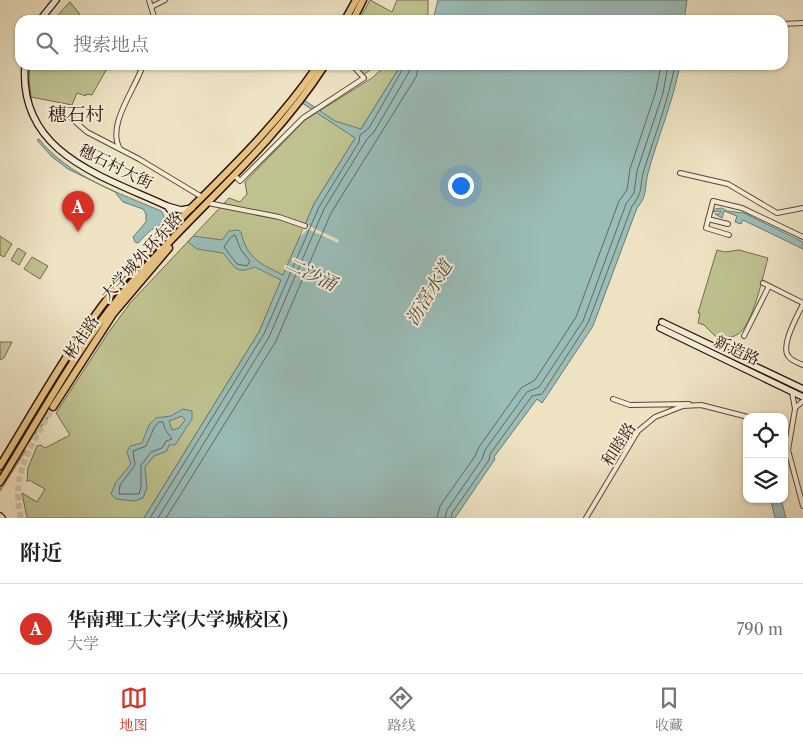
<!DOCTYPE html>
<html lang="zh">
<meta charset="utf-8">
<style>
body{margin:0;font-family:"Libre Caslon Text","Noto Serif SC",serif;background:#f6f6f6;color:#222}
.controls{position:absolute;right:15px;bottom:15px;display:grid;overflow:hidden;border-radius:10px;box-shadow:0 1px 4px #0004}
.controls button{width:45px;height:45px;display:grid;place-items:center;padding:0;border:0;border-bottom:1px solid #e0e0e0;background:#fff;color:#222;font:25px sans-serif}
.you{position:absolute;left:460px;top:185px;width:18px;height:18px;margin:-12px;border:4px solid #fff;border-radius:50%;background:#1a73e8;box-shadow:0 0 0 8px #1a73e833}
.badge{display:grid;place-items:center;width:32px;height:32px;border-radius:50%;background:#d93025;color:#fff;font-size:16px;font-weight:700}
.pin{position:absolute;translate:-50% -41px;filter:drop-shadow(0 1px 2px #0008)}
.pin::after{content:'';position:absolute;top:26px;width:18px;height:15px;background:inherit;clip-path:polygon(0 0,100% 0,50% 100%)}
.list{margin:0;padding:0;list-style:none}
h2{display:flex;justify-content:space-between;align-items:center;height:65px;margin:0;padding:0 20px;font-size:21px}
h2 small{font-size:16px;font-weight:400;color:#767676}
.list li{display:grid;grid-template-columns:32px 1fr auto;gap:15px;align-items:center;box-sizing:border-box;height:90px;padding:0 20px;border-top:1px solid #e0e0e0}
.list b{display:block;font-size:19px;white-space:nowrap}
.list p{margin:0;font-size:16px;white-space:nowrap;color:#767676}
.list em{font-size:16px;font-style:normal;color:#767676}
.icon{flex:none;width:28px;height:28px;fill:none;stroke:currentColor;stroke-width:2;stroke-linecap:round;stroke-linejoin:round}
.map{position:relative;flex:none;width:803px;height:518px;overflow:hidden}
.search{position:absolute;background:#fff;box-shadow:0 1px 4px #0004;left:15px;right:15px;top:15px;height:55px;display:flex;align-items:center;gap:12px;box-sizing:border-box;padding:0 18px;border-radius:15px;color:#767676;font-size:19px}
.sheet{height:155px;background:#fff}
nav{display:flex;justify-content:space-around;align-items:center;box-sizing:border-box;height:70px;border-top:1px solid #e0e0e0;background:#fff;font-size:14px;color:#767676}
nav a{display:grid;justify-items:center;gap:2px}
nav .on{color:#d93025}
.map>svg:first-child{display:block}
.green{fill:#bec28f;stroke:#746a4c}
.water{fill:#9abdb8;stroke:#6e7972;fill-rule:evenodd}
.pier{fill:#ede2c2}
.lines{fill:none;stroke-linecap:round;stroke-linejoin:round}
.shore{stroke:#626860;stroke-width:1}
.primary-tunnel{stroke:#d0c3a6;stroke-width:6;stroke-dasharray:6 3;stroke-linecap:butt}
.street-casing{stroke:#5c4736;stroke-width:6}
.secondary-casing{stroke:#2b1308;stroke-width:8}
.primary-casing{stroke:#2b1308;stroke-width:9}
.street{stroke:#f3ecd7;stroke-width:4}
.secondary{stroke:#f3ecd7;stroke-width:5.5}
.primary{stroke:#e6c181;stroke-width:6}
.labels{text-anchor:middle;stroke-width:4;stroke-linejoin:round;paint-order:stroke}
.street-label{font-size:16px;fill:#2b1308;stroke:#f3ecd7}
.water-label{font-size:18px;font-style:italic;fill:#524e46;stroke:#f3ecd7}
.quarter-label{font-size:19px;fill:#2b1308;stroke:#f3ecd7}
</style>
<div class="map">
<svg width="803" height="518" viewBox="0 0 803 518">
<rect width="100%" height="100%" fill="#ede2c2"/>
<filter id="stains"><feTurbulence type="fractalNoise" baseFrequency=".004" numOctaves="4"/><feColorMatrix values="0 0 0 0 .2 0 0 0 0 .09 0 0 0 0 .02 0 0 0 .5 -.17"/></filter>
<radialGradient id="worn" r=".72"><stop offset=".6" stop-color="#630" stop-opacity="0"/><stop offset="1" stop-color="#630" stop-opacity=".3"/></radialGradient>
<path class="green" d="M370 0 392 12 397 0H428V14L424 20H359Z
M70 2 79 13 82 20H53Z
M30 65H109L92 95 86 94V96L77 93 72 105 31 97 29 79Z
M358 65H377L362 76Z
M386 65H401L314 204 259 332 144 518H27L22 493 37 502 45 489 29 480 27 482 28 468 37 446 41 445 45 448 70 435 56 413 108 333 131 302 229 198 240 202 247 194 245 182 305 120 372 78Z
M0 236 12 244 4 257 0 255Z
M18 248 26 253 19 265 11 260Z
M717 250 725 252 739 250 768 258C763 275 753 325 738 334 731 339 723 338 715 336L704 325 698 323 700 313H698Z
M32 257 48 266 40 279 24 269Z
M89 331 90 332 0 477V471Z
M0 342H12L4 358 0 360Z
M47 411 50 415 29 442 28 441Z
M26 450 0 491V487L20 454Z"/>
<path class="water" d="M438 0H687L684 20H433Z
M401 65H680C673 102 658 136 648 173 644 189 648 195 637 208L593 326 542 403 537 399 494 457 495 459 455 518H144L259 332 281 280 255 267C235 275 235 267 223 253L197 249 188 242 193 236 222 240 229 231 238 230 241 232C247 259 261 264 283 275L314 204 355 138 302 103 304 100 335 121 361 129Z
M39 139C68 176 119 193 161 211 171 224 157 225 150 231 146 234 142 239 138 243L135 242 133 237 146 222V214L143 209 123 202 115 192 68 169 51 156 37 140Z
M722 208 727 211 744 213 803 242V249L743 220 741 224 735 222 737 216 724 211 722 218 715 214H719L721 211 713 212 715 209Z
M183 409 192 411V419L175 445H169L167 451 154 456 145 467 147 488 143 498 135 501 116 499 111 494 116 482 131 464 127 452 130 446 142 443 149 425 156 418 171 416ZM182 416 185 420 179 428 172 430 169 421Z
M781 499 786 518H775L771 501Z"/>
<path class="pier" d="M305 224 339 240 338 243 308 229 300 237Z"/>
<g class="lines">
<path class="shore" d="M235 235 241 250 250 261 247 266 237 264 224 247 230 238Z
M159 422H163L165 429 172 439 166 441 162 448 151 452 141 465V487L139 494H119L120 485 135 465 133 451 146 446 154 428Z
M150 518 264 334 319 207 359 142 360 135 369 128 405 65
M158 518 269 337 324 209 367 139 374 132 409 72 411 65
M166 518 276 341 331 213 416 77 419 65
M437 518 440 506 475 456 479 447 521 388 535 380 576 317 619 201 627 190 630 169 656 91 661 65
M445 518 447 510 482 459 485 450 527 392 539 387 583 321 626 204 634 193 637 171 663 93 668 65
M451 518 452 513 489 460 490 454 532 396 542 394 588 323 632 206C644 191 639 187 644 170 655 135 668 101 675 65"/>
<path class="primary-tunnel" d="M21 518C10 472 32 445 53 407"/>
<defs>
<path id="street" d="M149 0 155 20
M151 7 165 0
M783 24 803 23
M71 118 87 132 139 159 202 197
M120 149C106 125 135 90 143 65
M680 173 728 184 777 213 803 208
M235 176 240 181 303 118 364 78 352 65
M208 203 279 217 305 226
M708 219 728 224
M729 235 706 228 713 201 742 208 803 237
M763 283 803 303
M803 304C798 315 779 347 789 357 792 361 799 363 803 365
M744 336 769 286
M792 392 795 409 788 450 803 506
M613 399 630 405 689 404
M796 407 803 401
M586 518 638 431 655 417 683 406 701 405 748 417"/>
<path id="secondary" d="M40 20 56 0
M25 65C18 153 102 176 167 206L181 210 192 208
M168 207 174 216 173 226
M662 322 803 389
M660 328 803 397
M0 516 2 518"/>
<path id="primary" d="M345 20 356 0
M353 20 363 0
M53 407 113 314 169 248
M0 466C41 399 79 329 131 270 193 202 266 142 318 65
M0 482C39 419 75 351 122 294 187 216 269 152 325 65"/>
</defs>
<use href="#street" class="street-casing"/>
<use href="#secondary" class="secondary-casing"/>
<use href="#primary" class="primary-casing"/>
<use href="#street" class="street"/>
<use href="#secondary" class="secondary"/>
<use href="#primary" class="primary"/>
</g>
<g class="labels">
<g class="street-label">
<text transform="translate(116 166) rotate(26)" y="6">穗石村大街</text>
<text transform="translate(141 256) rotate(-48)" y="6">大学城外环东路</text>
<text transform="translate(81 337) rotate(-56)" y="6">彬社路</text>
<text transform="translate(737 350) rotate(25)" y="6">新造路</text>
<text transform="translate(618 444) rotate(-57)" y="6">和睦路</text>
</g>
<g class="water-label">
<text transform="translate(311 274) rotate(25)" y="6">二沙涌</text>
<text transform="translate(429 293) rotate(-59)" y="6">沥滘水道</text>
</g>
<g class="quarter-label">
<text x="76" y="121">穗石村</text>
</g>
</g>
<rect width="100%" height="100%" filter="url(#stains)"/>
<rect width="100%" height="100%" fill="url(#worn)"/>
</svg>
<div class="controls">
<button><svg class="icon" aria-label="locate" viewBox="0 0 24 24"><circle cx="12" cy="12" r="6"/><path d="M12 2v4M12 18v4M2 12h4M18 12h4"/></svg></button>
<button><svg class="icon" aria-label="layers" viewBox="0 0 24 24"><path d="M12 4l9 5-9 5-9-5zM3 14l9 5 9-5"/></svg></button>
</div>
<div class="you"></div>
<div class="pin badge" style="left:78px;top:232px">A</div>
<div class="search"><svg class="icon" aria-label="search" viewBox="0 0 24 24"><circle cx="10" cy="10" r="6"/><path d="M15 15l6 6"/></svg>搜索地点</div>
</div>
<section class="sheet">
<h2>附近<small></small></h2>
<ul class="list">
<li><span class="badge">A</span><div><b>华南理工大学(大学城校区)</b><p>大学</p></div><em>790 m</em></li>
</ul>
</section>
<nav>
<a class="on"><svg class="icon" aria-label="map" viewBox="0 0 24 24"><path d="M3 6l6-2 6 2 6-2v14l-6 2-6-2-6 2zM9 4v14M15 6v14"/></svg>地图</a>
<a><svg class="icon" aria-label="directions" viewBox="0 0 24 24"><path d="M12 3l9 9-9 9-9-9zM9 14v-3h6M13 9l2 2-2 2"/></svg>路线</a>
<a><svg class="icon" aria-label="saved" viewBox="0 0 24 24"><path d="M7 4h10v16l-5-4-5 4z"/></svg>收藏</a>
</nav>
